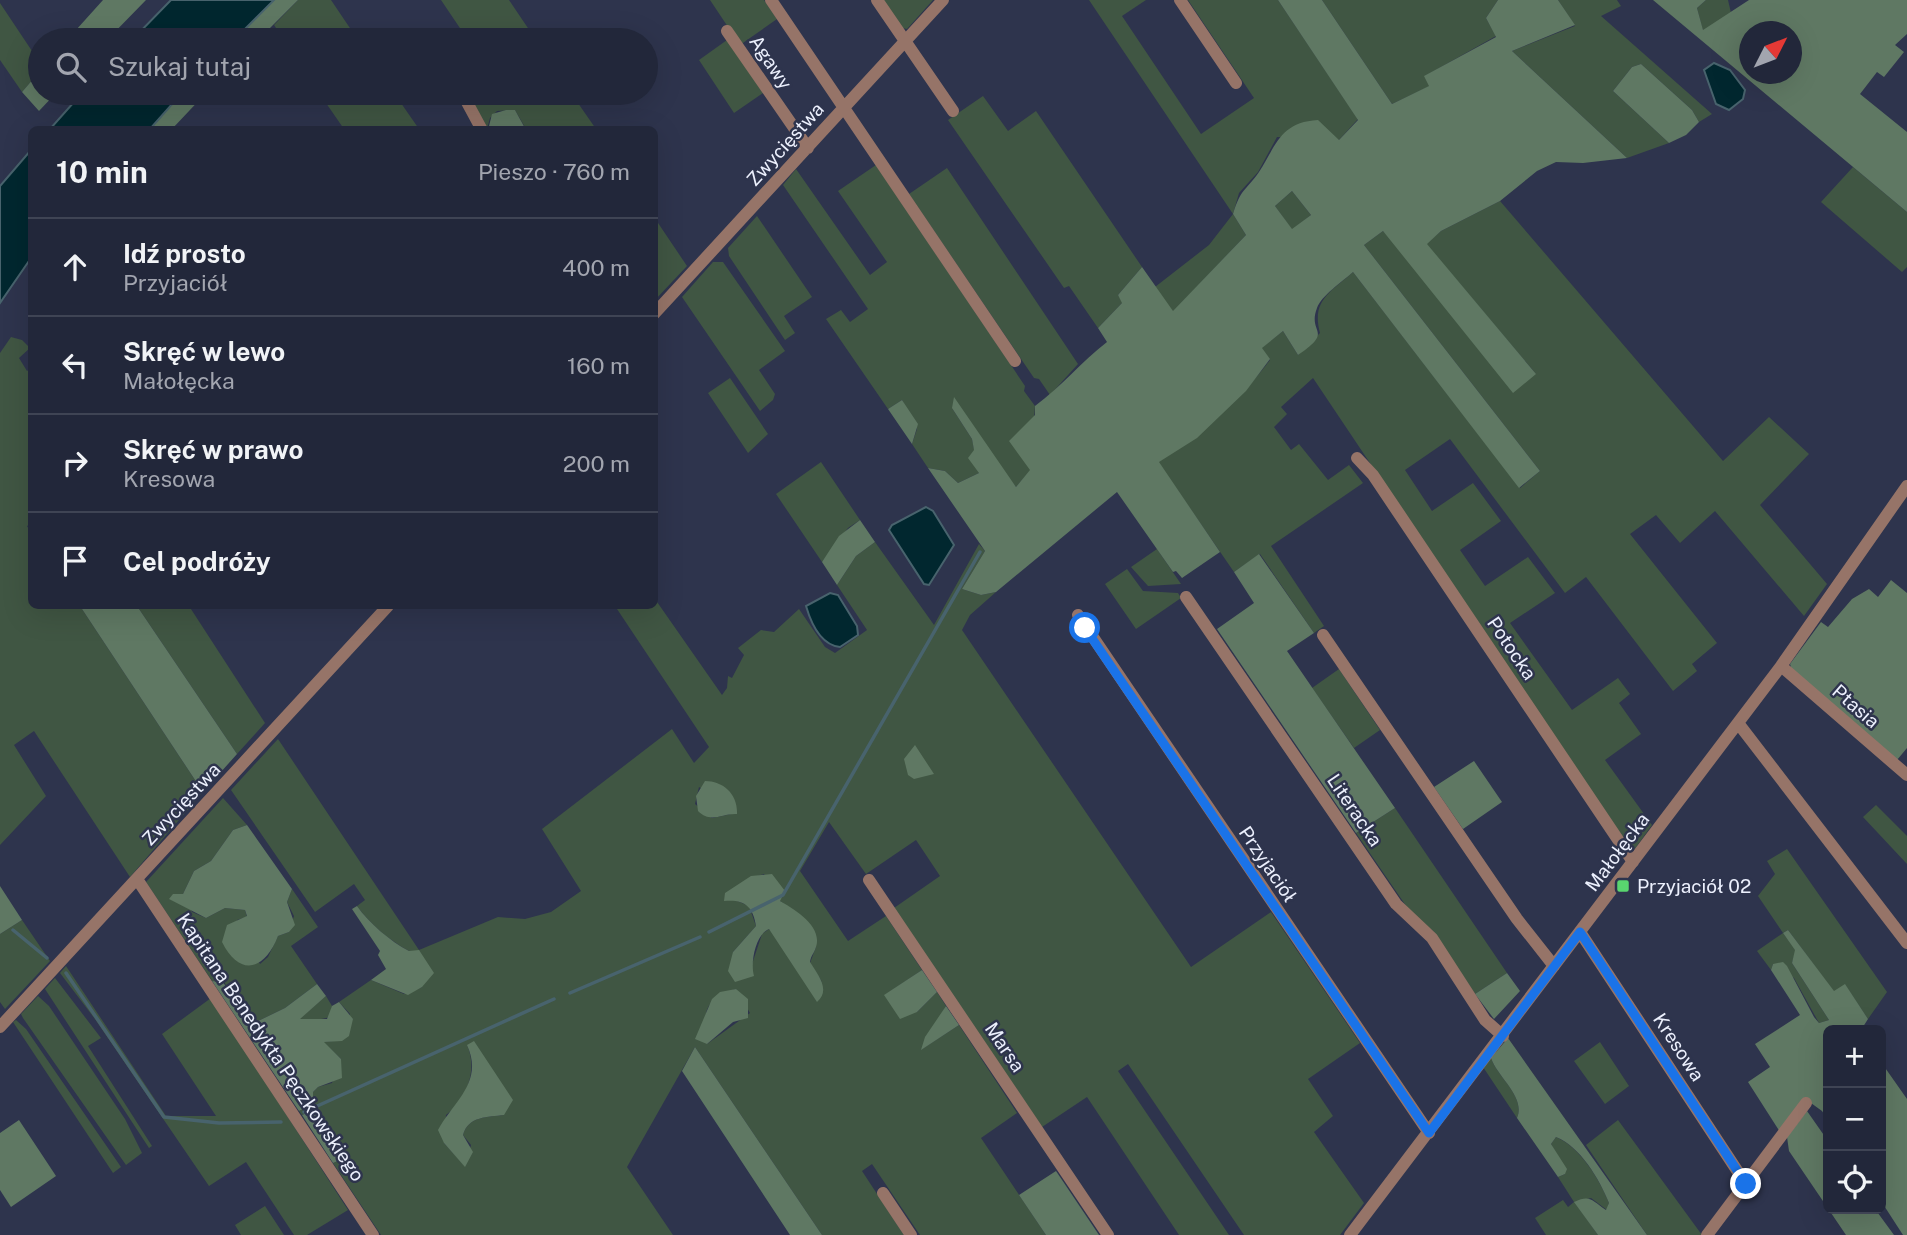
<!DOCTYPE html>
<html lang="pl">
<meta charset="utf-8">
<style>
body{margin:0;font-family:"Public Sans",sans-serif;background:#2a2f42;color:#f1f3f6}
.controls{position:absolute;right:21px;bottom:21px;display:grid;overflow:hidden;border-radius:10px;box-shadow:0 7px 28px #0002}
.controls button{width:63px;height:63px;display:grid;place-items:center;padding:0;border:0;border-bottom:2px solid #3f4454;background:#22273a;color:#f1f3f6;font:35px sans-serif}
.compass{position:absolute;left:1739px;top:21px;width:63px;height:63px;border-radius:50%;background:#22273a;box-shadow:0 7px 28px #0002;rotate:48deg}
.stop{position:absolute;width:21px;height:21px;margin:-16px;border:5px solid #1a73e8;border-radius:50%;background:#fff}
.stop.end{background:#1a73e8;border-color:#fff;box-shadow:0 2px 7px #0008}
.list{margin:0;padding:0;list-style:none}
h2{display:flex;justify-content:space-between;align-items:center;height:91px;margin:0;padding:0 28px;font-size:30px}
h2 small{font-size:23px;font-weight:400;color:#a2a5af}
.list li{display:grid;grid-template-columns:46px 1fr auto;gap:21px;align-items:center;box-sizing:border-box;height:98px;padding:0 28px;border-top:2px solid #3f4454}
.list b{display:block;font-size:26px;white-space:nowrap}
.list p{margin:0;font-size:23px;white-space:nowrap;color:#a2a5af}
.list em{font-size:23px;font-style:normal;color:#a2a5af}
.icon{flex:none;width:38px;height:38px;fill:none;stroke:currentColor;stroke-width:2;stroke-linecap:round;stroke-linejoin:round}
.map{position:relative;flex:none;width:1907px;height:1235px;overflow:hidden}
.search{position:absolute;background:#22273a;box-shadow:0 7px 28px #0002;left:28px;top:28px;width:630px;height:77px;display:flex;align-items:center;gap:18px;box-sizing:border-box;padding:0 24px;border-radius:38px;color:#a2a5af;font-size:26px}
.panel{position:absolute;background:#22273a;box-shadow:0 7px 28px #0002;left:28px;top:126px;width:630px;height:483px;border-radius:10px}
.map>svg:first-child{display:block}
.green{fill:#405643;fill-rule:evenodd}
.forest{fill:#5f7863;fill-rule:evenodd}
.water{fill:#01272f;stroke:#48636d;stroke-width:2}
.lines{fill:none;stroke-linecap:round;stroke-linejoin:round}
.stream{stroke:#48636d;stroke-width:3.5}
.minor{stroke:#967468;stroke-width:12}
.route{stroke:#1a73e8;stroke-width:9}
.poi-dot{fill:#59d56f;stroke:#2e344d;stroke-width:2.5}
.labels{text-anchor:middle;stroke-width:5;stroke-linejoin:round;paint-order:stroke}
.street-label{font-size:19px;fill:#ecf0fd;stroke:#2e344d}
.poi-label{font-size:19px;fill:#ecf0fd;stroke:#2e344d;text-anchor:start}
</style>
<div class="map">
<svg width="1907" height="1235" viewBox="0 0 1907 1235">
<rect width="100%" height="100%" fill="#2e344d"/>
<path class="green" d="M298 0H331L358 40H284L274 25Z
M441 0H509L536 40H468Z
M710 0H764L777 19 740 45Z
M883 0H933L907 29 902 28Z
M1089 0H1146L1122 16 1201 134 1254 98 1188 0H1278L1358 119 1339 140 1277 137 1258 172 1239 193 1233 214 1246 235 1173 312 1155 287 1209 245 1233 214Z
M1322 0H1498L1486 18 1496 36 1425 76 1430 86 1392 104Z
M1558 0H1617L1621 6 1601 16 1712 114 1699 122 1692 110 1641 64 1632 67 1613 91 1669 143 1627 158 1512 51 1575 26Z
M1706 0H1728L1731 13 1703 31 1697 8Z
M0 3 40 63V71L22 92 0 60Z
M727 40 763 93 734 113 699 60Z
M319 93H394L419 129H344Z
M468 93H571L596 129H526L515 110 497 111 490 118 487 129Z
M983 96 1008 131 1036 111 1142 267 1118 295 1123 302 1098 328 1069 286 1064 288 948 120Z
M876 165 1025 386 1024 391 1035 406 1030 471 1016 487 952 408 972 439 979 473 958 483 945 471 928 468 912 444 917 429 902 400 888 409 826 319 841 310 850 322 868 309 783 185 796 169 870 275 887 262 838 191Z
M1853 167 1907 212V267L1902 272 1821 202Z
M947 168 1078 364 1050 395 1039 379 1034 378 909 194Z
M1292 191 1311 215 1292 230 1275 206Z
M1500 201 1723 461 1769 417 1809 454 1760 505 1827 584 1804 616 1715 511 1680 543 1656 515 1630 534 1717 643 1692 664 1697 671 1673 691 1586 577 1565 593 1450 439 1405 470 1432 511 1473 483 1501 521 1460 550 1485 586 1528 557 1555 593 1510 623 1572 710 1618 678 1630 694 1619 703 1641 734 1605 760 1652 825 1634 850 1622 839 1313 378 1281 407 1287 414 1274 427 1291 450 1299 444 1328 480 1349 465 1363 483 1271 546 1324 626 1314 633 1260 554 1234 572 1158 462C1204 432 1237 403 1270 360L1261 348 1283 331 1298 355 1320 333C1311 300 1331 292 1353 272L1520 488 1540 471 1364 245 1383 231 1536 374 1426 244 1441 231Z
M757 216 812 297 784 316 795 333 785 340 729 256 728 248Z
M654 217 687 266 655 300H654Z
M713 262H723L785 351 759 370 775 394 773 400 760 411 682 297Z
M11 337 22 340 30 348 19 358 27 371 31 368 32 523 27 526 31 533 32 606H80L203 792 130 877 34 731 14 745 46 796 0 845V353Z
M730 378 768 434 748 453 708 393Z
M821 462 860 520 848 528 822 562 776 494Z
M875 542 934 625 979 544 985 551 962 589 981 595 996 592 970 615 962 630 1191 967 1271 912 1360 1043 1308 1079 1333 1116 1314 1132 1364 1203 1340 1235H1244L1128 1064 1118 1071 1229 1235H1179L1087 1097 1042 1127 894 908 940 876 916 840 866 874 829 822 800 871 848 941 886 916 922 970 885 995 917 1012 937 992 946 1006 922 1049 959 1025 1017 1113 981 1138 1046 1235H920L872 1164 862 1171 904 1235H822L695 1047 627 1167 673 1235H381L333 1163 345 1158 317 1109 302 1115 299 1111 313 1104V1092L318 1087 332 1083 341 1059 323 1042 342 1040 350 1014 339 1002 371 980 404 994 422 987 419 951H409C389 940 370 924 357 906L365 900 354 884 315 912 231 790 278 739 419 950 498 917 525 919 551 912 581 891 542 829 672 729 694 763 709 747 615 606H654L655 599 722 695 727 688 728 676 732 678 744 655 738 648 761 630 774 632 799 609 825 647 835 653 867 630 837 585 856 556ZM699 787 736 813 712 818 695 804ZM764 874 780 901 797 913 816 947 810 963 822 982 769 929 762 934 751 967 733 952 756 926 749 906 735 900 758 876ZM736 989 750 1013 707 1044C703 1014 703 998 736 989ZM467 1045 504 1115C488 1117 468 1116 463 1135L471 1145 465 1166 444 1143 446 1115C467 1100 478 1069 467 1045Z
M1157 549 1181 584 1148 586 1131 567Z
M1127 569 1143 591 1178 593 1181 598 1136 629 1105 584Z
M137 606H189L265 723 237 754Z
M1339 669 1380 730 1354 748 1312 688Z
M223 798 247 825 233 830 211 861 194 871 183 894 192 912 206 918 225 908 245 910 247 917 237 920 260 964 268 957 278 936 289 932 294 916 287 902 292 889 318 927 291 946 317 984 285 1008 254 1023 247 1019 224 982 212 981 146 882Z
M1876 805 1907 836V864L1863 817Z
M1395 808 1507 973 1475 994 1433 931 1413 916 1356 833Z
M1787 849 1887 992 1868 1019 1845 985 1834 992 1788 930 1783 933 1796 950 1792 963 1829 1020 1819 1023 1794 978 1773 964 1771 970 1757 951 1783 933 1758 896 1775 874 1767 861Z
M22 920 50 961 5 1009 0 1002V934Z
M66 966 166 1116H216L162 1034 211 998 348 1210 307 1235H294L246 1162 209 1186 95 1019 60 973Z
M55 978 101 1038 88 1046 152 1146 149 1148 45 989Z
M38 996 49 1006 125 1119 142 1153 126 1165 23 1018 21 1014Z
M326 996 332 1006 331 1017 307 1022 299 1019Z
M16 1020 26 1029 121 1167 113 1173 13 1022Z
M1600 1042 1629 1086 1605 1104 1574 1061Z
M1491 1058C1498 1078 1526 1097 1517 1118L1483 1067Z
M1618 1120 1702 1235H1647L1586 1145Z
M1556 1137C1580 1147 1600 1180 1609 1203L1607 1210 1591 1198 1575 1202 1598 1235H1546L1535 1218 1563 1200 1568 1207 1574 1202 1558 1177 1565 1174 1551 1144Z
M265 1206 284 1235H241L235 1225Z"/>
<path class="forest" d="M103 0H146L107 40H67Z
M274 0H298L258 40H234Z
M1278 0H1322L1392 104 1429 86 1424 76 1496 37 1486 18 1498 0H1558L1575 25 1512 51 1627 158 1583 163 1556 162 1537 171 1500 201 1441 231 1427 244 1536 374 1513 393 1383 231 1364 245 1540 471 1519 488 1353 272C1343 281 1321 296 1317 308 1307 334 1335 330 1298 355L1283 331 1262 348 1270 359 1246 391 1197 438 1159 462 1220 552 1182 578 1176 571 1173 572 1117 492 996 592 981 595 962 589 985 551 928 468 945 471 958 483 979 473 968 458 974 450 972 439 952 408 954 397 1016 487 1030 470 1009 441 1035 415V406C1061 387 1081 362 1107 342L1098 328 1122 303 1118 295 1142 267 1173 311 1246 235 1233 214C1241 188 1245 192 1259 172 1276 146 1280 122 1318 120L1339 140 1358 120ZM1292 191 1311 215 1292 229 1275 206Z
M1653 0H1706L1697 8 1703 30 1749 0H1907V34L1895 45 1904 52 1884 77 1877 72 1860 94 1907 132V212ZM1750 32H1792V74H1750Z
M1641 64 1692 110 1699 122 1686 135 1669 143 1613 91 1632 67Z
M40 71V93H56L39 111 22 92Z
M182 93H206L172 129 150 130Z
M506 110H515L526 130H488L492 114Z
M902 400 918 424 912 444 888 409Z
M860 520 875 542 856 556 837 585 822 562 839 536Z
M1259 554 1314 633 1287 651 1395 808 1356 833 1217 629 1254 603 1234 572Z
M1891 580 1907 593V748L1897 760 1792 670 1790 664 1821 622 1828 627 1852 599 1869 589 1878 597Z
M80 606H137L237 754 203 792Z
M915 745 934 774 914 779 908 775 904 759Z
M1474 761 1502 802 1463 829 1434 787Z
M705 781C723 781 738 794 737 814 722 813 711 824 698 811L696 796Z
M247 825 292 889 287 902 295 925 289 932 278 936C265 970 240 978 222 942L227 925 247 916 245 910 225 908 206 918 169 899 173 894H183L194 871 211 861 233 830Z
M772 874 785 891 780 901C794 909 823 926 816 947 814 954 811 955 810 962 818 975 831 990 817 1002L769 929C756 934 750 962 754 976L735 982 728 971 733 952 756 926C753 906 744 899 724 901L725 893 751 876Z
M0 886 22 920 0 934Z
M357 906C369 923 390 941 409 951L419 950 434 973 422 987 408 995 371 980 386 969 378 955 380 951 352 909Z
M1788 930 1834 991 1845 984 1868 1019 1861 1030H1828V1120L1822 1111 1804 1098 1780 1132 1748 1082 1770 1067 1755 1044 1800 1015 1771 970 1773 964 1783 962 1787 966 1814 1017 1819 1023 1829 1020 1792 963 1795 950 1783 933Z
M922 970 937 992 917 1012 900 1019 884 995Z
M1507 973 1520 991 1494 1019 1475 994Z
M212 981 223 982 246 1019 254 1023 285 1008 317 984 326 996 300 1019H327L332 1006 339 1002 353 1019 349 1036 342 1041 324 1042 341 1059 342 1078 318 1087 313 1092V1104L299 1111Z
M736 989 748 999V1018L733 1022 707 1044 695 1039 712 999 720 992Z
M946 1006 959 1025 921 1050 925 1037Z
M1508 1038 1647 1235H1598L1574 1202C1591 1194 1592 1201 1606 1210L1609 1203C1600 1180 1580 1146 1556 1137L1551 1144 1567 1169 1565 1174 1558 1177 1517 1118C1526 1097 1498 1078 1491 1058Z
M474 1041 513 1100 504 1115C488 1117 468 1116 463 1135L473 1152 465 1167 444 1143 438 1130C454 1101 484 1082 467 1045Z
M695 1047 822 1235H790L682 1071Z
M1881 1062 1907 1099V1235H1903L1881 1201Z
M317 1109 345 1158 333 1163 302 1115Z
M1807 1111 1828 1141V1209H1875L1894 1235H1846L1789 1151 1787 1137Z
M19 1120 56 1176 11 1207 0 1190V1133Z
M1056 1171 1099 1235H1046L1019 1195Z"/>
<path class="water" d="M171 0H274L234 40H132Z
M1714 63 1730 70 1745 90 1743 99 1729 110 1716 104 1704 70Z
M82 93H182L150 129H50Z
M31 150V258L0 303V186Z
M926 507 933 511 954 545 929 585 924 584 889 530 892 525Z
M830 593 838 595 857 626 858 635 840 647C820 645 811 623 806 606Z"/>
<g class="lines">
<path class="stream" d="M13 930 47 958
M709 932 783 895 980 552
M66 973 164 1117 219 1123 281 1122
M570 993 700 937
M304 1112 554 999"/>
<path class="minor" d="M771 0 1015 361
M877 0 953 111
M1180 0 1236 83
M727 31 808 148
M462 93 482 130
M654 314 943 0
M1357 458 1373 475 1633 862
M1186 597 1396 904 1432 938 1485 1020 1503 1036
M1078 615 1429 1133
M1323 635 1517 919 1554 966
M1781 666 1907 775
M1738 723 1907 943
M137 879 373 1235
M869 880 1108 1235
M1580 932 1746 1184
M0 1027 388 606
M883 1193 911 1235
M1350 1235 1781 666 1907 486
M1707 1235 1806 1103"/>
</g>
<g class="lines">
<path class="route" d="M1085 628 1429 1133 1580 932 1746 1184"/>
</g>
<rect class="poi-dot" x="1616" y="879" width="14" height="14" rx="3.5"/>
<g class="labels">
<g class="street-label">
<text transform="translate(771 62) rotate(56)" y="7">Agawy</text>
<text transform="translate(785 144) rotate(-48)" y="7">Zwycięstwa</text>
<text transform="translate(1512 648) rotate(56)" y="7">Potocka</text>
<text transform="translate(1856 706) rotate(41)" y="7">Ptasia</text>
<text transform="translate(181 804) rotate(-47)" y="7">Zwycięstwa</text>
<text transform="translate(1355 810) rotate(56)" y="7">Literacka</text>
<text transform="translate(1617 852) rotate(-53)" y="7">Małołęcka</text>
<text transform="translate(1268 864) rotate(56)" y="7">Przyjaciół</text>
<text transform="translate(271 1047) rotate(56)" y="7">Kapitana Benedykta Pęczkowskiego</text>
<text transform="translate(1005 1047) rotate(56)" y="7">Marsa</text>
<text transform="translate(1679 1047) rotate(57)" y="7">Kresowa</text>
</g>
<g class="poi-label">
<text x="1637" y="893">Przyjaciół 02</text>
</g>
</g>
</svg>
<div class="controls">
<button>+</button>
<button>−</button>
<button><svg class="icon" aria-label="locate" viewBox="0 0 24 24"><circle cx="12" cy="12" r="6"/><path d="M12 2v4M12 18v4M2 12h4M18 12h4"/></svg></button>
</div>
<svg class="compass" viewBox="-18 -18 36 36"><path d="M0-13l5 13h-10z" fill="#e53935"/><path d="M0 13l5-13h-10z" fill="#a2a5af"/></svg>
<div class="stop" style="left:1085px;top:628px"></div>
<div class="stop end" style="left:1746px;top:1184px"></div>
<div class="search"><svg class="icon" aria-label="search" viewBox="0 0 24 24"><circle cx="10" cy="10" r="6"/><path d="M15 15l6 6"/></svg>Szukaj tutaj</div>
<section class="panel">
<h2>10 min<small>Pieszo · 760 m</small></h2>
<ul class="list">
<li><svg class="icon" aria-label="ahead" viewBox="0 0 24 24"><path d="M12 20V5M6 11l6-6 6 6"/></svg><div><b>Idź prosto</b><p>Przyjaciół</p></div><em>400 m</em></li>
<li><svg class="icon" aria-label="left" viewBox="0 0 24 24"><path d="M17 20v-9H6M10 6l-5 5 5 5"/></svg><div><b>Skręć w lewo</b><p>Małołęcka</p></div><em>160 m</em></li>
<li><svg class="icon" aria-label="right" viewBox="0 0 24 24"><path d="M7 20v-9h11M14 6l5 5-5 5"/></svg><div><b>Skręć w prawo</b><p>Kresowa</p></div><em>200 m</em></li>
<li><svg class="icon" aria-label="arrive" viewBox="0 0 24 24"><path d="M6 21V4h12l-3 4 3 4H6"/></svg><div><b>Cel podróży</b></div></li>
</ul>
</section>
</div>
